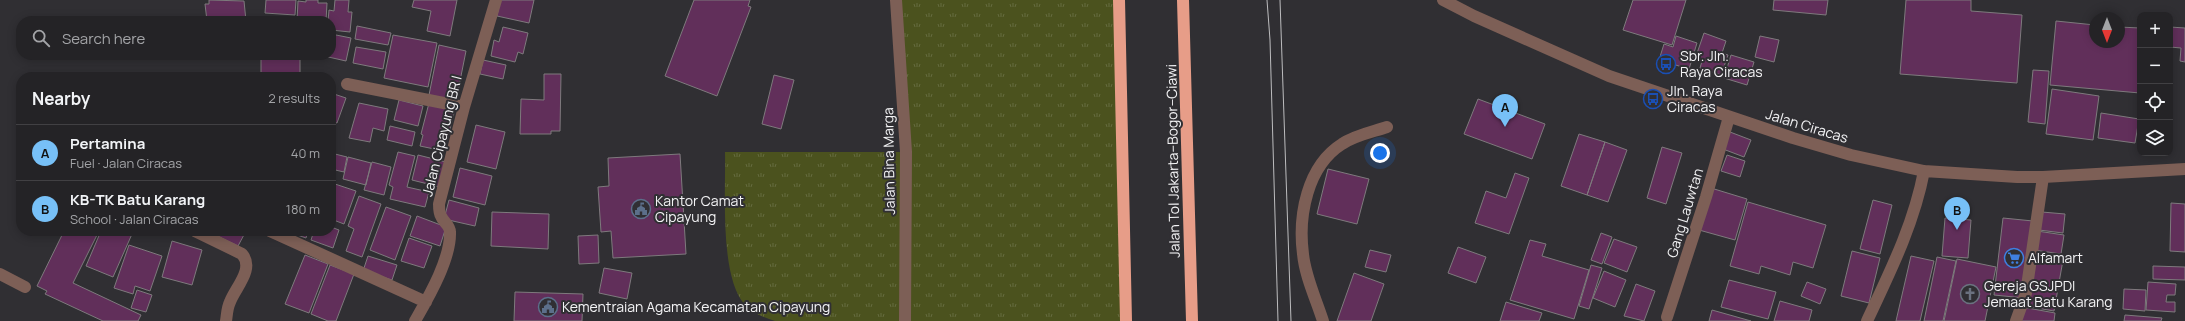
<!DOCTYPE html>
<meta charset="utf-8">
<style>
body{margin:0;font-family:Manrope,sans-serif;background:#2c2b2e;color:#f1f3f6}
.controls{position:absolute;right:12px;top:12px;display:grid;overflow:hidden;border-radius:8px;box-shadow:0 2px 10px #0003}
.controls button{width:36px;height:36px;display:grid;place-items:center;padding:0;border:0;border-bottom:1px solid #414043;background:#242326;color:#f1f3f6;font:20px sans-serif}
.compass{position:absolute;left:2089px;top:12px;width:36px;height:36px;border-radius:50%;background:#242326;box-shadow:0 2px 10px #0003;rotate:180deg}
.you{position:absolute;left:1380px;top:153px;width:14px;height:14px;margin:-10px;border:3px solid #fff;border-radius:50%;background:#1a73e8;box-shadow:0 0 0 6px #1a73e833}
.badge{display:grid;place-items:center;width:26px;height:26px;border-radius:50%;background:#77c0f7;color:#111;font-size:13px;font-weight:700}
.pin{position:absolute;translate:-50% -33px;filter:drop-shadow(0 1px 2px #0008)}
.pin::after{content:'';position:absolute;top:21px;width:14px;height:12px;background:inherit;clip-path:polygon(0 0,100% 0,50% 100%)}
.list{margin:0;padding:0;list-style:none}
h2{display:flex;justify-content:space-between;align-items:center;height:52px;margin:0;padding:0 16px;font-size:17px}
h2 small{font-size:13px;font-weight:400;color:#a3a4a7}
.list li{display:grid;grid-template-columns:26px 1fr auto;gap:12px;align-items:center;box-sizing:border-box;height:56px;padding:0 16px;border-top:1px solid #414043}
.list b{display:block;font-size:15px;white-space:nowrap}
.list p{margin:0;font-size:13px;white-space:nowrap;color:#a3a4a7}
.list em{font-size:13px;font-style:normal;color:#a3a4a7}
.icon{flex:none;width:22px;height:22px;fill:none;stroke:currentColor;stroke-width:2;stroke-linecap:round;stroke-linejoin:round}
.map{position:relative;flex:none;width:2185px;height:321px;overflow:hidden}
.search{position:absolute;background:#242326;box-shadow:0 2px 10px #0003;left:16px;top:16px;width:320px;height:44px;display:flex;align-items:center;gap:10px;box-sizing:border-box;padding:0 14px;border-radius:16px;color:#a3a4a7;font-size:15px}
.panel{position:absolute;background:#242326;box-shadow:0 2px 10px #0003;left:16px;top:72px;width:320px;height:164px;border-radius:16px}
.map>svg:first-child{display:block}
.grass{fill:url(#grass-tufts)}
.building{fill:#612f5a;stroke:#7e7a7d}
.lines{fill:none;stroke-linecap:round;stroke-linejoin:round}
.minor{stroke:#7d5f56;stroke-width:12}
.highway{stroke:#e79d88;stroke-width:12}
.tram{stroke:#bdbdbf;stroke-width:1}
.labels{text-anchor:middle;stroke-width:4;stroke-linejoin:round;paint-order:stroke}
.poi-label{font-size:14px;fill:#f3f3f5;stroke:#302f33;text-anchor:start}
.street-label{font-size:14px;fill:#f3f3f5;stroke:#302f33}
</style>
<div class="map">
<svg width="2185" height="321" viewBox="0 0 2185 321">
<defs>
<pattern id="grass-tufts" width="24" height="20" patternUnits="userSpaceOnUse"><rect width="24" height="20" fill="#4b521e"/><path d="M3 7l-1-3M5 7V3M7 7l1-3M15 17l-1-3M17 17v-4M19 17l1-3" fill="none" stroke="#656b3f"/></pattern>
</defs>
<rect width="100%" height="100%" fill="#302f33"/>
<path class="grass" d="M896 0H1119L1126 321H775C764 317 753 314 745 305 719 276 726 191 725 152H906Z"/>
<path class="building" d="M209 0 244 1 246 21H207L205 4H209Z
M266 0H296L295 15 265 13Z
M306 0H318V3H327L326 21H297L298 1 306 2Z
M335 0H349L348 12H352L350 32 331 30V21H328L329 10 334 11Z
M414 0H457L450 36 427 31 431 11 412 7Z
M500 0H534L529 23 497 16Z
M694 0H750L748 6 751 7 717 96 665 76Z
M1633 0H1686L1672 45 1623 30Z
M1774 0H1828L1826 15 1773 10Z
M1906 0H1971V11L2022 15 2017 83 1900 74Z
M2056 21 2095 25V42H2119V27L2140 28V93L2050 85Z
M357 26 391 33 388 45 355 39Z
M503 27 528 33 523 54 518 52 515 62 491 56 494 40 499 42Z
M2170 27 2185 28V62L2180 61 2181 48 2170 47Z
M1704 33 1726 41 1722 53 1728 55 1721 75 1700 68 1702 61 1695 59Z
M331 34 351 38 346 61 324 56 331 55Z
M393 35 437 43 428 87 384 78Z
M1676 36 1697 43 1689 69 1659 60 1664 44 1673 47Z
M1760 36 1779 40 1774 62 1755 57Z
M439 45 466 51 456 101 429 95Z
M356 47 386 52 383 69 353 63Z
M261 55 300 56V77H261Z
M1731 55 1754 62 1747 85 1724 78Z
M483 60 506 65 503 79 480 74Z
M2033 70 2049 71 2045 124 2028 122Z
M544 74H561L560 131H551V134H520L521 99 544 100Z
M774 75 794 80 781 129 762 124Z
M2052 89 2099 96 2093 140 2046 134Z
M331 93 346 98 337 123 331 121Z
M1478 99 1545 124 1532 159 1464 134Z
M399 100 423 106 418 126 394 120Z
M359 103 388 109 384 131 373 128 370 142 349 138Z
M429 103 455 109 447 141 441 139 439 150 420 146 423 135 421 134Z
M2101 113 2139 119 2135 143 2098 138Z
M476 125 505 132 496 169 467 162Z
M390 126 415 132 412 146 387 140Z
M1730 132 1751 140 1744 157 1723 149Z
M1579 134 1605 142 1587 195 1561 186Z
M1605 142 1627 150 1608 202 1587 195Z
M1662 147 1682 153 1666 204 1647 198Z
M398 152 415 156 407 187 429 192 425 207 390 199 393 187 389 185Z
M331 153 347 157 344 172 331 169Z
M680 154 686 254 613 258 611 231 601 232 598 187 609 186 608 158Z
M418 155 446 162 440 187 412 180Z
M1727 155 1745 161 1740 177 1721 171Z
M348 157 371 163 366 185 343 179Z
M372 162 391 167 384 195 364 190Z
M460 168 492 176 485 205 453 197Z
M1328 169 1369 179 1357 224 1317 214Z
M1515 173 1529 178 1509 234 1475 223 1486 191 1506 198Z
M335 184 356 191 344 224 331 219V196Z
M1711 188 1747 199 1735 240 1699 230Z
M359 196 381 204 362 257 346 251 354 229 348 226Z
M449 200 479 208 475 226 444 219Z
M1873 200 1892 205 1880 254 1860 249Z
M1748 202 1826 225 1813 268 1793 262 1790 275 1761 266 1759 274 1730 266Z
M2171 203 2185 204V252L2170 251Z
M386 207 411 216 395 260 370 250Z
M492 212 549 214 548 249 491 246Z
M2042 212 2065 214 2063 233 2039 230Z
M417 216 446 227 440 246 410 236Z
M1945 218 1971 220 1968 258 1942 256Z
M2003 218 2033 221 2024 298 1994 295Z
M331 227 339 230 333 248 311 240 314 231H331Z
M64 231H99L73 283 141 315 138 321H103L45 294 47 291 37 286Z
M101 231H124L132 234 113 277 86 266Z
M207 231H246L238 246Z
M286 231H308L306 238Z
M2037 231 2064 235 2061 254 2034 250Z
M1601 233 1612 237 1602 264 1591 260Z
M598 235 599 263 579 264 578 236Z
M409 238 432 246 424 268 401 261Z
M1614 239 1637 247 1627 272 1604 263Z
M1530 240 1546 244 1542 256 1589 270 1574 319 1510 300Z
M172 241 202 250 192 285 162 277Z
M129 245 162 256 150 291 135 286 133 294 114 288Z
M1458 247 1486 257 1476 283 1448 273Z
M1370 250 1391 255 1386 272 1365 267Z
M1852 251 1880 258 1869 303 1841 296Z
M305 255 328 264 309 313 285 304Z
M2034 255 2063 260 2054 311 2025 306Z
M368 256 397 265 392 280 363 271Z
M1911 256 1934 261 1920 321H1896Z
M1937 257 1956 261 1943 321H1924Z
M1957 259 1996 267 1985 321H1944Z
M330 265 354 274 336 321H328L311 314Z
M1591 265 1602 268 1589 309 1579 306Z
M2153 266 2185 267V280L2153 279Z
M604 268 632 273 627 299 599 293Z
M1604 271 1626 280 1615 307 1593 298Z
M1354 273 1384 284 1371 321H1337Z
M1729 280 1776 292 1768 319 1721 307Z
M1807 282 1826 289 1820 304 1801 296Z
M2148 282 2176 284 2175 295H2167L2166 302H2175V312L2146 310Z
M1636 284 1655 291 1644 321 1624 316Z
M2124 289 2146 290 2145 311 2123 309Z
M137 290 152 295 146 312 131 308Z
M515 292 583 294 582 321H514Z
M1780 301 1812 310 1809 321H1774Z
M1506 302 1542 313 1539 321H1500Z
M2022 307 2055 313 2054 321H2020Z
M1712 310 1751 321H1709Z
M2125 315 2162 318 2161 321H2124Z"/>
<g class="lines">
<path class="minor" d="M896 0 906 152 905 321
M1443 0 1474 16 1609 76 1793 138 1851 155 1924 171 2017 177H2043L2185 169
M347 84 464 107
M195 231 242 254C255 269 235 288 230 302 227 308 227 315 226 321
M270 231 426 302
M0 274 25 287
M1667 317 1706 197 1729 117
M415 321C428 298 451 259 450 232 450 225 443 222 441 216 439 213 439 208 439 204L464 107 496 0
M1323 321C1316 299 1305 276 1303 254 1298 216 1307 166 1342 144 1355 135 1372 132 1387 127
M1867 321C1890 272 1914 224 1924 171
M2016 321 2026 293 2043 177"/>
<path class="highway" d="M1119 0 1126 321
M1183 0 1192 321"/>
<path class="tram" d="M1267 0 1270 40 1278 321
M1280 0 1291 321"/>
</g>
<defs>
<symbol id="bus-ring" viewBox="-11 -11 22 22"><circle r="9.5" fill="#302f33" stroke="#1a4fb4" stroke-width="1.5"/><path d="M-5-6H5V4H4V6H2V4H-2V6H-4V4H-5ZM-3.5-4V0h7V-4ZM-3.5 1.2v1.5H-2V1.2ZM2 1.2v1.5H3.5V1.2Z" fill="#1a4fb4"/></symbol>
<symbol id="civic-ring" viewBox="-11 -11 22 22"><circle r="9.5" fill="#302f33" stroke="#5c6f8a" stroke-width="1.5"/><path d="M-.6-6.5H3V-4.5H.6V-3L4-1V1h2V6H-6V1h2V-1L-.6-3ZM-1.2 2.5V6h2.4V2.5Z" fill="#5c6f8a"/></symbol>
<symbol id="supermarket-ring" viewBox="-11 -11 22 22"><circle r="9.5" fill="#302f33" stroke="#3f7fe0" stroke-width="1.5"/><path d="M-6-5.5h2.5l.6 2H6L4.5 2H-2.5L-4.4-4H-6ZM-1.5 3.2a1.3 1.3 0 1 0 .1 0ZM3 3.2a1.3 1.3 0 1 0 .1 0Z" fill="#3f7fe0"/></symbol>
<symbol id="church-ring" viewBox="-11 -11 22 22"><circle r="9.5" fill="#302f33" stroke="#6b7280" stroke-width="1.5"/><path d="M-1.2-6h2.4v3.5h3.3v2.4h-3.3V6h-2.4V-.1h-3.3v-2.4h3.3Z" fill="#6b7280"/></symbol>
</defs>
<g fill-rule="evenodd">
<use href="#bus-ring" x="1655" y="53" width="22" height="22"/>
<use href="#bus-ring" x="1642" y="88" width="22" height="22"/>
<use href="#civic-ring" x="630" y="198" width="22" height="22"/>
<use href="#supermarket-ring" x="2003" y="247" width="22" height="22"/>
<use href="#church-ring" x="1959" y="283" width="22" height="22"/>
<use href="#civic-ring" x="537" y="296" width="22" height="22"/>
</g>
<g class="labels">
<g class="poi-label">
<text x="1680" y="61">Sbr. Jln.<tspan x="1680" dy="16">Raya Ciracas</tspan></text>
<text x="1667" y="96">Jln. Raya<tspan x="1667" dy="16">Ciracas</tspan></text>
<text x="655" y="206">Kantor Camat<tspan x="655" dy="16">Cipayung</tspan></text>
<text x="2028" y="263">Alfamart</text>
<text x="1984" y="291">Gereja GSJPDI<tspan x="1984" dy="16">Jemaat Batu Karang</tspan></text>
<text x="562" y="312">Kementraian Agama Kecamatan Cipayung</text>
</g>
<g class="street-label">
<text transform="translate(1807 126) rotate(17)" y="5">Jalan Ciracas</text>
<text transform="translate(442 136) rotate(-76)" y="5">Jalan Cipayung BR I</text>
<text transform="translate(889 161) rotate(-91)" y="5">Jalan Bina Marga</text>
<text transform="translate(1173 161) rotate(-91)" y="5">Jalan Tol Jakarta–Bogor–Ciawi</text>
<text transform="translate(1685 213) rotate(-73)" y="5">Gang Lauwtan</text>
</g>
</g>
</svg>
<div class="controls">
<button>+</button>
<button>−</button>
<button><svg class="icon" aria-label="locate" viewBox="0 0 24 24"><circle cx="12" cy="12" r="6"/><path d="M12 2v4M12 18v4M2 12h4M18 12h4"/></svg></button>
<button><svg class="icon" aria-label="layers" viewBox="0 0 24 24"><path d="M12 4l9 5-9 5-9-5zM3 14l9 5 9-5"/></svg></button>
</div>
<svg class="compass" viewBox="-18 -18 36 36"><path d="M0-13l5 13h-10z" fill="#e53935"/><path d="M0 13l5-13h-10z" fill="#a3a4a7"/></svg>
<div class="you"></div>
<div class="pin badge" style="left:1505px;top:127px">A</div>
<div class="pin badge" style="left:1957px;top:230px">B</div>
<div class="search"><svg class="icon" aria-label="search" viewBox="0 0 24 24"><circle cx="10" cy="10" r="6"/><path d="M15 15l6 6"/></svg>Search here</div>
<section class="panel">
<h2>Nearby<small>2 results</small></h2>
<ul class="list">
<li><span class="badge">A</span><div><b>Pertamina</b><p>Fuel · Jalan Ciracas</p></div><em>40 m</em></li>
<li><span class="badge">B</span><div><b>KB-TK Batu Karang</b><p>School · Jalan Ciracas</p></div><em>180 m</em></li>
</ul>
</section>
</div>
